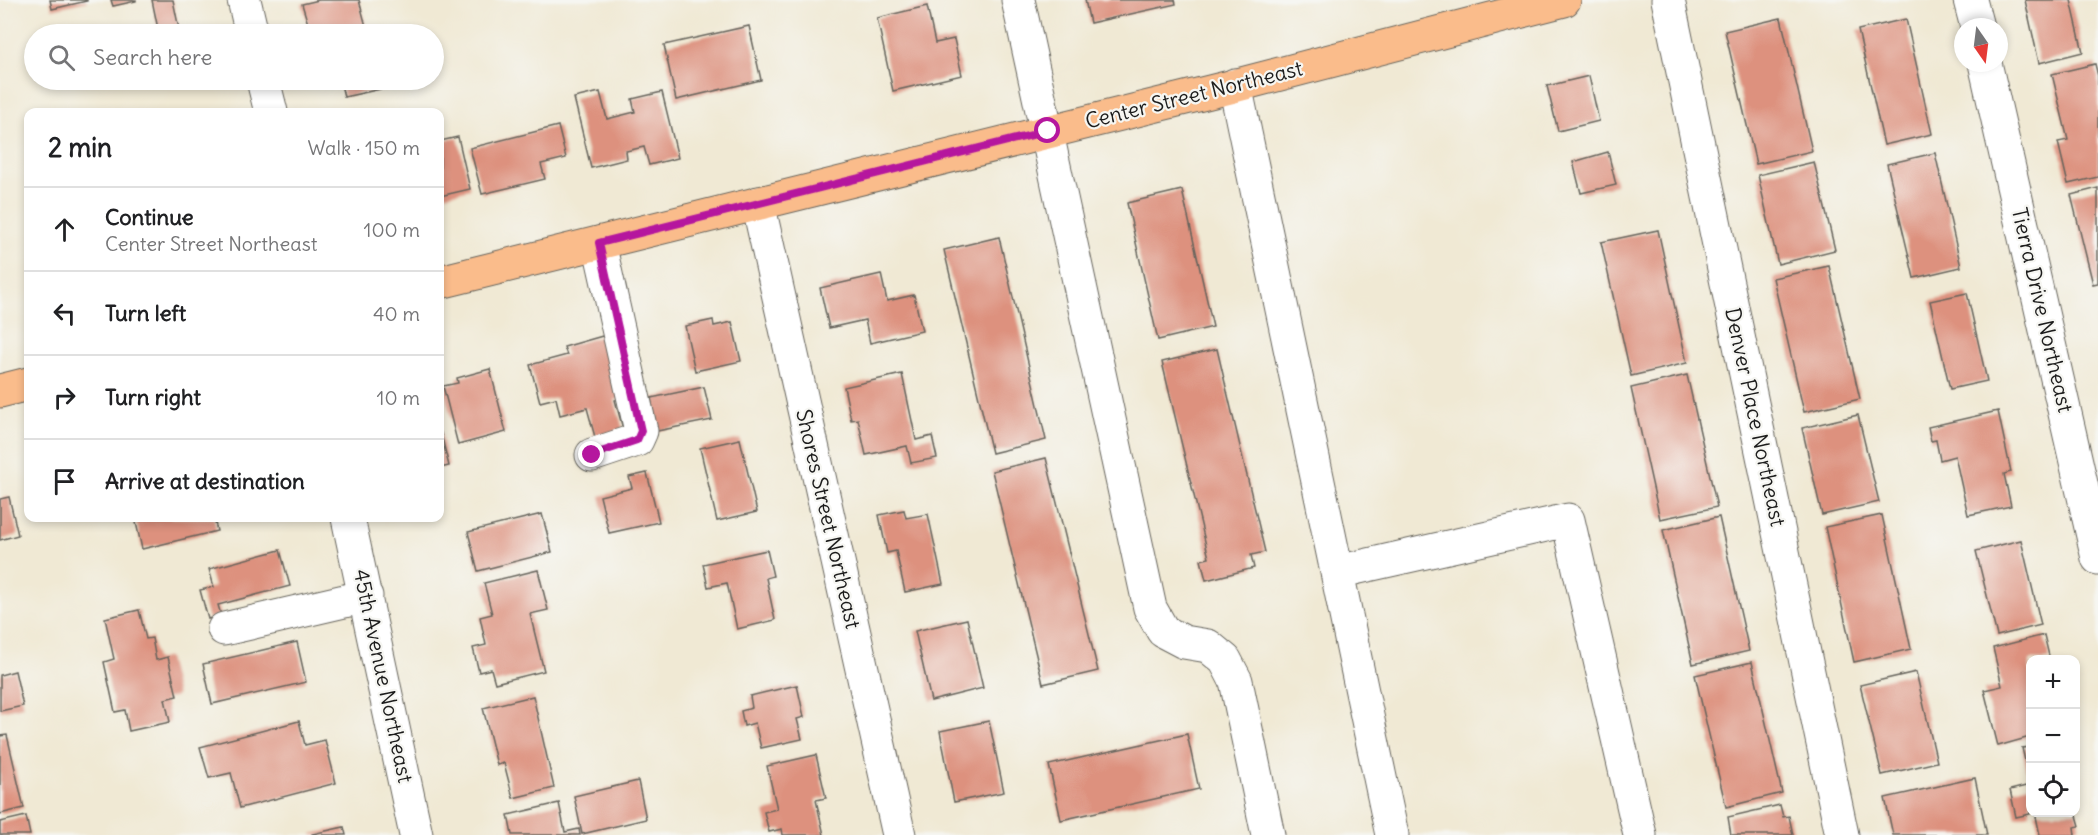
<!DOCTYPE html>
<meta charset="utf-8">
<style>
body{margin:0;font-family:Delius,sans-serif;background:#f2f2f2;color:#202124}
.controls{position:absolute;right:18px;bottom:18px;display:grid;overflow:hidden;border-radius:12px;box-shadow:0 3px 9px #0003}
.controls button{width:54px;height:54px;display:grid;place-items:center;padding:0;border:0;border-bottom:2px solid #e0e0e0;background:#fff;color:#202124;font:30px sans-serif}
.compass{position:absolute;left:1954px;top:18px;width:54px;height:54px;border-radius:50%;background:#fff;box-shadow:0 3px 9px #0003;rotate:166deg}
.stop{position:absolute;width:18px;height:18px;margin:-14px;border:4px solid #b5179e;border-radius:50%;background:#fff}
.stop.end{background:#b5179e;border-color:#fff;box-shadow:0 2px 6px #0008}
.list{margin:0;padding:0;list-style:none}
h2{display:flex;justify-content:space-between;align-items:center;height:78px;margin:0;padding:0 24px;font-size:26px}
h2 small{font-size:20px;font-weight:400;color:#757577}
.list li{display:grid;grid-template-columns:39px 1fr auto;gap:18px;align-items:center;box-sizing:border-box;height:84px;padding:0 24px;border-top:2px solid #e0e0e0}
.list b{display:block;font-size:22px;white-space:nowrap}
.list p{margin:0;font-size:20px;white-space:nowrap;color:#757577}
.list em{font-size:20px;font-style:normal;color:#757577}
.icon{flex:none;width:33px;height:33px;fill:none;stroke:currentColor;stroke-width:2;stroke-linecap:round;stroke-linejoin:round}
.map{position:relative;flex:none;width:2098px;height:835px;overflow:hidden}
.search{position:absolute;background:#fff;box-shadow:0 3px 9px #0003;left:24px;top:24px;width:420px;height:66px;display:flex;align-items:center;gap:15px;box-sizing:border-box;padding:0 21px;border-radius:33px;color:#757577;font-size:22px}
.panel{position:absolute;background:#fff;box-shadow:0 3px 9px #0003;left:24px;top:108px;width:420px;height:414px;border-radius:12px}
.map>svg:first-child{display:block}
.building{fill:#dd917e}
.lines{fill:none;stroke-linecap:round;stroke-linejoin:round}
.minor-casing{stroke:#66645c;stroke-width:35}
.major-casing{stroke:#66645c;stroke-width:35}
.minor{stroke:#fff;stroke-width:33}
.major{stroke:#fabc8b;stroke-width:33}
.route{stroke:#b5179e;stroke-width:8}
.labels{text-anchor:middle;stroke-width:4.5;stroke-linejoin:round;paint-order:stroke}
.street-label{font-size:21px;fill:#1c1c1c;stroke:#f6f6f2}
</style>
<div class="map">
<svg width="2098" height="835" viewBox="0 0 2098 835">
<rect width="100%" height="100%" fill="#f6f6f2"/>
<filter id="ink" filterUnits="userSpaceOnUse"><feTurbulence type="fractalNoise" baseFrequency=".0167" numOctaves="2"/><feDisplacementMap in="SourceGraphic" scale="12" xChannelSelector="R" yChannelSelector="G"/><feConvolveMatrix kernelMatrix="1 2 1 2 8 2 1 2 1" color-interpolation-filters="sRGB"/></filter>
<filter id="wash" filterUnits="userSpaceOnUse"><feTurbulence type="fractalNoise" baseFrequency=".008" numOctaves="4" result="noise"/><feDisplacementMap in="SourceGraphic" scale="24" xChannelSelector="R" yChannelSelector="G"/><feGaussianBlur stdDeviation="1.35" result="paint"/><feColorMatrix in="noise" values="0 0 0 0 0 0 0 0 0 0 0 0 0 0 0 0 0 1.4 0 .05"/><feComposite in="paint" operator="in"/></filter>
<g filter="url(#wash)">
<rect width="100%" height="100%" fill="#f0e9d4"/>
<g id="blocks">
<path class="building" d="M50 0H87V1L52 9Z
M111 0H136V1L113 6Z
M152 0H173L180 34H159Z
M319 0H359L368 34H311L302 4Z
M1085 0H1175L1176 4 1090 23Z
M2025 0H2071L2083 52 2039 63Z
M927 6 935 43 954 39 962 75 893 91 877 18Z
M1781 18 1812 151 1756 164 1725 31Z
M1906 19 1932 134 1884 145 1858 30Z
M749 26 761 80 676 100 664 45Z
M2095 64 2098 76V177L2068 184 2058 142 2068 140 2052 74Z
M1589 76 1599 121 1558 131 1547 86Z
M340 80H398L399 85 344 97Z
M600 92 607 119 635 112 632 99 662 92 678 158 649 165 644 147 626 151 627 159 591 168 574 98Z
M558 126 566 158 541 164 545 179 482 194 470 148Z
M458 137 470 189 440 196V141Z
M1608 152 1616 185 1581 193 1573 162Z
M1935 153 1961 267 1914 278 1887 164Z
M1814 162 1835 250 1778 264 1758 175Z
M2098 188V283L2093 284 2071 195Z
M1182 190 1213 327 1158 340 1127 203Z
M1658 230 1687 363 1631 376 1601 242Z
M999 237 1046 440 992 453 944 250Z
M1829 266 1860 399 1804 412 1773 278Z
M881 274 887 301 914 295 922 331 870 343 865 320 829 328 820 288Z
M1967 293 1987 381 1950 389 1930 301Z
M713 320 714 326 732 322 741 361 695 371 685 326Z
M606 335 623 398 615 400 623 429 595 437 587 408 560 415 556 398 540 402 530 365 567 355 564 347Z
M1217 349 1265 552 1251 555 1254 568 1206 580 1201 560 1209 558 1162 362Z
M490 369 506 432 458 445 443 386 458 383 457 378Z
M902 374 916 440 932 436 937 458 911 463 907 446 866 455 858 419 851 420 844 387Z
M1687 375 1717 507 1660 519 1631 388Z
M704 387 712 420 657 431 651 398Z
M1998 411 2011 472 2004 474 2011 506 1968 515 1955 456 1940 460 1936 440 1931 441 1928 427Z
M1858 415 1879 502 1822 515 1802 428Z
M440 430 449 466 440 468Z
M740 439 757 512 717 521 700 448Z
M1046 458 1098 671 1043 684 992 471Z
M647 473 659 522 609 533 600 496 632 488 629 477Z
M9 497 18 535 0 540V499Z
M904 510 906 518 928 514 943 584 905 592 896 551 887 553 879 515Z
M542 514 552 552 478 571 468 532Z
M1882 515 1911 649 1854 662 1825 527Z
M1719 517 1749 651 1693 664 1663 530Z
M135 518H214L217 531 142 549Z
M2021 540 2041 625 1997 636 1976 551Z
M280 550 290 586 218 605 221 615 208 619 200 590 214 587 209 569Z
M767 550 773 576 766 578 775 620 737 629 727 583 708 587 703 564Z
M538 570 548 610 530 614 544 671 495 683 491 669 479 672 473 648 486 645 480 617 492 614 484 583Z
M139 610 146 639 152 638 156 660 168 657 177 696 165 699 170 722 129 731 125 710 115 712 104 662 114 659 105 618Z
M967 619 983 688 931 701 915 631Z
M2044 635 2050 660H2030V737L1998 746 1984 690 2002 686 1993 648Z
M297 642 306 682 212 704 203 664Z
M1752 662 1782 793 1726 807 1695 675Z
M15 671 23 706 0 711V675Z
M1916 672 1937 762 1882 775 1860 685Z
M797 685 804 717 797 719 802 739 761 748 755 723 744 726 741 711 752 708 750 696Z
M533 696 554 788 513 798 504 763 497 765 483 708Z
M299 721 305 745 325 740 336 783 240 808 231 773 209 778 200 747Z
M989 721 1004 792 954 802 940 731Z
M1187 734 1199 789 1061 820 1049 765Z
M7 735 24 808 0 814V736Z
M2030 747V782L2022 748Z
M816 755 826 798 816 800 824 835H783L782 829 769 832 764 812 777 809 767 766Z
M1975 778 1987 835H1893L1885 798Z
M638 781 646 819 582 834 574 796Z
M2030 785V814L2016 817 2010 790Z
M559 803 565 832 579 829 580 835H512L508 815Z
M1780 805 1783 817 1789 816 1793 835H1731L1728 817Z
M2035 812H2076L2080 826 2074 827 2075 835H2040Z
M26 816 30 835H0V822Z
M344 827 346 835H312V834Z"/>
</g>
</g>
<g filter="url(#ink)">
<use href="#blocks" fill-opacity="0" stroke="#66645c" stroke-width="1.5"/>
<g class="lines">
<defs>
<path id="minor" d="M244 0 252 34
M1018 0 1150 608 1163 631 1184 642 1208 646 1225 660 1236 681 1268 835
M1668 0 1842 835
M1970 0 1977 27
M1985 63 2098 558
M263 80 271 112
M1235 85 1392 835
M758 203 899 835
M592 455 637 440 641 431 599 243
M348 518 416 835
M1337 572 1568 520 1640 835
M224 629 366 596"/>
<path id="major" d="M440 282 1230 87 1564 0
M0 391 28 384"/>
</defs>
<use href="#minor" class="minor-casing"/>
<use href="#major" class="major-casing"/>
<use href="#minor" class="minor"/>
<use href="#major" class="major"/>
</g>
</g>
<g class="lines" filter="url(#ink)">
<path class="route" d="M592 455 637 440 641 431 599 243 1048 131"/>
</g>
<g class="labels">
<g class="street-label">
<text transform="translate(1194 95) rotate(-14)" y="7">Center Street Northeast</text>
<text transform="translate(2042 310) rotate(77)" y="7">Tierra Drive Northeast</text>
<text transform="translate(1755 417) rotate(78)" y="7">Denver Place Northeast</text>
<text transform="translate(828 519) rotate(77)" y="7">Shores Street Northeast</text>
<text transform="translate(383 676) rotate(78)" y="7">45th Avenue Northeast</text>
</g>
</g>
</svg>
<div class="controls">
<button>+</button>
<button>−</button>
<button><svg class="icon" aria-label="locate" viewBox="0 0 24 24"><circle cx="12" cy="12" r="6"/><path d="M12 2v4M12 18v4M2 12h4M18 12h4"/></svg></button>
</div>
<svg class="compass" viewBox="-18 -18 36 36"><path d="M0-13l5 13h-10z" fill="#e53935"/><path d="M0 13l5-13h-10z" fill="#757577"/></svg>
<div class="stop" style="left:1048px;top:131px"></div>
<div class="stop end" style="left:592px;top:455px"></div>
<div class="search"><svg class="icon" aria-label="search" viewBox="0 0 24 24"><circle cx="10" cy="10" r="6"/><path d="M15 15l6 6"/></svg>Search here</div>
<section class="panel">
<h2>2 min<small>Walk · 150 m</small></h2>
<ul class="list">
<li><svg class="icon" aria-label="ahead" viewBox="0 0 24 24"><path d="M12 20V5M6 11l6-6 6 6"/></svg><div><b>Continue</b><p>Center Street Northeast</p></div><em>100 m</em></li>
<li><svg class="icon" aria-label="left" viewBox="0 0 24 24"><path d="M17 20v-9H6M10 6l-5 5 5 5"/></svg><div><b>Turn left</b></div><em>40 m</em></li>
<li><svg class="icon" aria-label="right" viewBox="0 0 24 24"><path d="M7 20v-9h11M14 6l5 5-5 5"/></svg><div><b>Turn right</b></div><em>10 m</em></li>
<li><svg class="icon" aria-label="arrive" viewBox="0 0 24 24"><path d="M6 21V4h12l-3 4 3 4H6"/></svg><div><b>Arrive at destination</b></div></li>
</ul>
</section>
</div>
